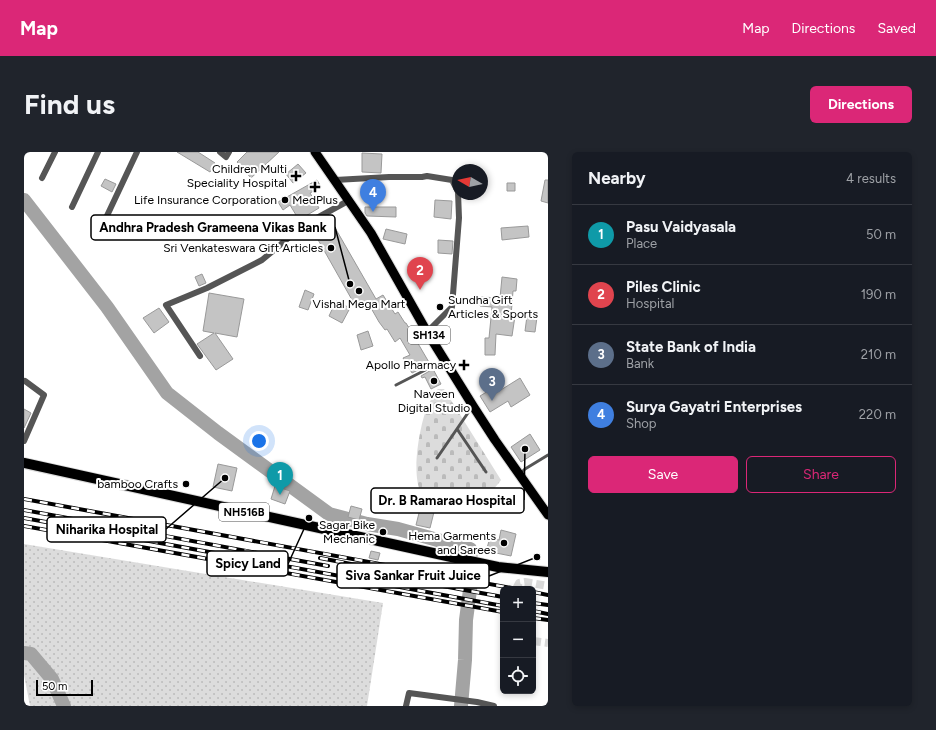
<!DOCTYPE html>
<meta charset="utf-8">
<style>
body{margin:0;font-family:Figtree,sans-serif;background:#20242c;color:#f1f3f6}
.controls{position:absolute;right:12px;bottom:12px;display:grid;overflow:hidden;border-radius:6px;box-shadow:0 2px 6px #0003}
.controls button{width:36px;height:36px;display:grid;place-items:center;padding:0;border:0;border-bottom:1px solid #363941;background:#171b24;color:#f1f3f6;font:20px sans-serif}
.compass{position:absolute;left:428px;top:12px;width:36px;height:36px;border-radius:50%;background:#171b24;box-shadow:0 2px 6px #0003;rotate:279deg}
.scale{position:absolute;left:12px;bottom:10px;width:57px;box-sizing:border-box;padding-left:4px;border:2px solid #000;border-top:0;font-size:11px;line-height:14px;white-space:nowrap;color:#000;-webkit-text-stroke:3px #fff;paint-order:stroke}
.you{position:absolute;left:235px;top:289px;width:14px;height:14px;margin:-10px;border:3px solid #fff;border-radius:50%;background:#1a73e8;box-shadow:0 0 0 6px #1a73e833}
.badge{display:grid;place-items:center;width:26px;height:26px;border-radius:50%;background:#db2777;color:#fff;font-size:13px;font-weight:700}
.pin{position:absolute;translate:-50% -33px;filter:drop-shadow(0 1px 2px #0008)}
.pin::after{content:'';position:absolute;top:21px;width:14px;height:12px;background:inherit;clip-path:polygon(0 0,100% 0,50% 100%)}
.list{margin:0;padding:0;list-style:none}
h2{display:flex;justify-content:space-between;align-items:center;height:52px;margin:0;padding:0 16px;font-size:17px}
h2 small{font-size:13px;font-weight:400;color:#9ea1a6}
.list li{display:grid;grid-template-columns:26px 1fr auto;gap:12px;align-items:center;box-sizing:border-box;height:60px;padding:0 16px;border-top:1px solid #363941}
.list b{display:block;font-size:15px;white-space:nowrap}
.list p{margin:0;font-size:13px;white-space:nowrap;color:#9ea1a6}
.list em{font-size:13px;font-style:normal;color:#9ea1a6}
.actions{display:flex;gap:8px;padding:12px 16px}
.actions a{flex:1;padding:9px 0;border:1px solid #db2777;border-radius:6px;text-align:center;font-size:14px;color:#db2777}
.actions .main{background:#db2777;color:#fff}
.icon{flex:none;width:22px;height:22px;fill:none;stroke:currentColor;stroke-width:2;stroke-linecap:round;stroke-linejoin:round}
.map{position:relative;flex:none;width:524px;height:554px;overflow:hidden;border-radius:6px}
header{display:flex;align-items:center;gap:24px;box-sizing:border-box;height:56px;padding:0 20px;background:#db2777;color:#fff}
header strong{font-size:19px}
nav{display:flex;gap:22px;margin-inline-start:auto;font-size:14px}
.intro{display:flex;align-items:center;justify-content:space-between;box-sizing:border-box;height:96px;padding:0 24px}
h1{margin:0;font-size:28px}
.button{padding:10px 18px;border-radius:6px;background:#db2777;color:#fff;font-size:14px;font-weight:700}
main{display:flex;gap:24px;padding:0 24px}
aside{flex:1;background:#171b24;border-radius:6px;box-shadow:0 2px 6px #0003}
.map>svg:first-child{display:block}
.grass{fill:url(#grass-dots)}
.cemetery{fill:url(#cemetery-stones)}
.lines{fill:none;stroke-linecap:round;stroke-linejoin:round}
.river{stroke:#a3a3a3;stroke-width:14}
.building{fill:#c4c4c4;stroke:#999}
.secondary-tunnel{stroke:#d9d9d9;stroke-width:8;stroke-dasharray:8 4;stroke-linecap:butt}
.primary-casing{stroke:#dbdbdb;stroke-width:11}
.trunk-casing{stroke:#dbdbdb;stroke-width:12}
.service{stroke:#555;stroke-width:3}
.minor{stroke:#555;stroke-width:6}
.primary{stroke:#000;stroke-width:9}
.trunk{stroke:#000;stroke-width:10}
.rail-casing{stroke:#000;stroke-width:4}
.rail{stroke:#fff;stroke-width:2.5;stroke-dasharray:8;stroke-linecap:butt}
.poi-dot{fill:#000;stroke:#fff;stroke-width:1.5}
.labels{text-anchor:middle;stroke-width:4;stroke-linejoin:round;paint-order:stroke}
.shield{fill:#fff;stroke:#4c4c4c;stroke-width:1}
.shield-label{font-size:11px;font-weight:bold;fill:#000}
.poi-label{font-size:12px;fill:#000;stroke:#fff;text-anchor:end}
.leader{fill:none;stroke:#000;stroke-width:1.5}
.callout-dot{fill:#000;stroke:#fff;stroke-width:1.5}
.callout{fill:#fff;stroke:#000;stroke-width:1.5}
.callout-label{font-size:13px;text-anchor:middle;font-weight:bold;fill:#000}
</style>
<header>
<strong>Map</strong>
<nav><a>Map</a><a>Directions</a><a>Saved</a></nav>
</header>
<div class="intro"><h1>Find us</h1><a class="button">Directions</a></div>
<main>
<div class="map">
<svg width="524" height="554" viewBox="0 0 524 554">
<defs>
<pattern id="grass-dots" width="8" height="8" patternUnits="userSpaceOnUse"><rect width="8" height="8" fill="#dcdcdc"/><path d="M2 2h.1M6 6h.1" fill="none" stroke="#bbb" stroke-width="1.8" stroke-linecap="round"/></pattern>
<pattern id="cemetery-stones" width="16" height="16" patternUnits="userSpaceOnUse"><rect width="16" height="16" fill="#dcdcdc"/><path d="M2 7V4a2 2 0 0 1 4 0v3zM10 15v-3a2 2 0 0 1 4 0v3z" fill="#bbb"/></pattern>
</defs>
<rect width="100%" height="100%" fill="#fff"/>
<path class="grass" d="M0 392 359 451 343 554H6L0 523Z"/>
<path class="cemetery" d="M414 237H420L477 328C474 333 469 337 465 341 461 344 457 348 453 350 436 359 410 360 398 342 386 325 396 271 404 253 407 247 411 242 414 237Z"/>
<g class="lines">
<path class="river" d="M0 48 83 155 143 241 194 281 305 362 343 372 374 377 446 397 448 423 442 468 441 508 437 554
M0 501 7 502 28 527 40 554"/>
</g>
<path class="building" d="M153 0H174L191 11 186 20Z
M223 0H255L227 26 213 10Z
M338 1 358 2 357 21 338 20Z
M274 12 282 21 269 31 262 22Z
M81 27 92 32 88 40 77 34Z
M293 28 297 35 286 41 295 56 275 68 266 53 259 58 254 50Z
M521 28H524V51L517 49Z
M483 31H491V39H483Z
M411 48 428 49 427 67 410 65Z
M341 55H372V65L343 64 341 61Z
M306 67 352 147 359 143 371 162 374 160 381 171H382L406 212 388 221 379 206 386 203 376 186 371 190 363 177 361 178 355 170 343 149 332 155 288 77Z
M504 74 505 85 478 88 477 76Z
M362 77 383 82 381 92 359 87Z
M414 88 429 89 428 102 414 101Z
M178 122 182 131 175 134 171 125Z
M478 125 493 127 492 139H489L487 164H491L488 184 472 182 471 203H461V186H465L468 155 456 154 457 145 476 146Z
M281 138 290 142 284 158 275 155Z
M185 141 220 147 213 185 191 181 209 207 192 218 173 192 190 181 179 179Z
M312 149 326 156 318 171 305 164Z
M135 156 145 170 130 181 119 166Z
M503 164 513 165 511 180 501 179Z
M344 179 349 194 337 198 333 183Z
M409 217 417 232 407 237 401 225 398 226 397 224Z
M496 226 506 243 487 255 484 249 466 260 456 244 469 236 472 241Z
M0 257 7 261 0 276Z
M506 282 516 298 497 310 487 295Z
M194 312 213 316 208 339 189 335Z
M251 334 266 339 261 352 247 347Z
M327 354 338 357 335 368 324 365Z
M396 357 410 360 406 376 392 373Z
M477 378 492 382 487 404 462 399 466 386 475 388Z
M347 399 356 401 354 408 345 406Z"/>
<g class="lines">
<path class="secondary-tunnel" d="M492 437 495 431 501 430 524 434
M509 489 524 491"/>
<defs>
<path id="primary" d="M291 0 347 81 403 180 449 254 471 288 524 363"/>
<path id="trunk" d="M0 311 441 408 474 415 524 420"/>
</defs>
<use href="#primary" class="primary-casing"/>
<use href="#trunk" class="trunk-casing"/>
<path class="service" d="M372 233 419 209
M433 277 462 320
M413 306 448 255
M497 321 501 317 524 303"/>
<path class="minor" d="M196 0 202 5 205 0
M18 26 31 0
M311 28 365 25H398L403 24 428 28 434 40 435 66 428 155 403 180
M48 55 74 0
M73 85 113 0
M176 204 142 153 183 136 238 108 280 73 324 49
M0 289 20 243 1 229
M382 554 385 541 453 550 470 554"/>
<use href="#primary" class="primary"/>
<use href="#trunk" class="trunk"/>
<defs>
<path id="rail" d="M0 347 493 437
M0 358 304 414
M0 366 479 454
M0 374 479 460
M296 406 363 419
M353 422 479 445
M509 440 524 443
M509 451 524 453
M509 459 524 462
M509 466 524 468"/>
</defs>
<use href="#rail" class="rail-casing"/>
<use href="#rail" class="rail"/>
</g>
<g class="poi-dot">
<path d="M270 18h4v4h4v4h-4v4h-4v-4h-4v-4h4z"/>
<path d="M289 29h4v4h4v4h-4v4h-4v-4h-4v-4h4z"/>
<circle cx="261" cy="48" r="4"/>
<circle cx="307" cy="96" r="4"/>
<circle cx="335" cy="139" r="4"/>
<circle cx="416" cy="155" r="4"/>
<path d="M438 207h4v4h4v4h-4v4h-4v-4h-4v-4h4z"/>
<circle cx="410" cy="229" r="4"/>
<circle cx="162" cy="332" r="4"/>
<circle cx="359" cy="380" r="4"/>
<circle cx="480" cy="391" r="4"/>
</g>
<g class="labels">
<g class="shield">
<rect x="384" y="174" width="42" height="18" rx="3"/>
<rect x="195" y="351" width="50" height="18" rx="3"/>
</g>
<g class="shield-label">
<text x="405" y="187">SH134</text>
<text x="220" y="364">NH516B</text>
</g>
<g class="poi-label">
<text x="263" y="21">Children Multi<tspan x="263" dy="14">Speciality Hospital</tspan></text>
<text x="253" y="52">Life Insurance Corporation</text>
<text x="291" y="52" text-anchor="middle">MedPlus</text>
<text x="299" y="100">Sri Venkateswara Gift Articles</text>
<text x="424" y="152" text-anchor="start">Sundha Gift<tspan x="424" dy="14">Articles &amp; Sports</tspan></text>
<text x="335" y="156" text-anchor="middle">Vishal Mega Mart</text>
<text x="432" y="217">Apollo Pharmacy</text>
<text x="410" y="246" text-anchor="middle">Naveen<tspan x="410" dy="14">Digital Studio</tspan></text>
<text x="154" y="336">bamboo Crafts</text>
<text x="351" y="377">Sagar Bike<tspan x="351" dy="14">Mechanic</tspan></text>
<text x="472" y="388">Hema Garments<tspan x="472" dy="14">and Sarees</tspan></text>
</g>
</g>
<path class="leader" d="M326 132L311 75M501 297L500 348M201 326L142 377M285 366L264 412M513 405L465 424"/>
<g class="callout-dot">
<circle cx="326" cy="132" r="4"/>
<circle cx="501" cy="297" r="4"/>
<circle cx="201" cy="326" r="4"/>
<circle cx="285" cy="366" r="4"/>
<circle cx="513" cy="405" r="4"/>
</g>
<g class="callout">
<rect x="67" y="63" width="244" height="25" rx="4"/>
<rect x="347" y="336" width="153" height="25" rx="4"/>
<rect x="23" y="365" width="119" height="25" rx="4"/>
<rect x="183" y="399" width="81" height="25" rx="4"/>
<rect x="313" y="411" width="152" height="25" rx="4"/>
</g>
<g class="callout-label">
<text x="189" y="80">Andhra Pradesh Grameena Vikas Bank</text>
<text x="423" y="353">Dr. B Ramarao Hospital</text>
<text x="83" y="382">Niharika Hospital</text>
<text x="224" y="416">Spicy Land</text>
<text x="389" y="428">Siva Sankar Fruit Juice</text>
</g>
</svg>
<div class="controls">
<button>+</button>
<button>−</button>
<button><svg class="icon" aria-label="locate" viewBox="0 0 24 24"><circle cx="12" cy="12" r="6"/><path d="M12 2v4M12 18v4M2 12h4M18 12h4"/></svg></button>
</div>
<svg class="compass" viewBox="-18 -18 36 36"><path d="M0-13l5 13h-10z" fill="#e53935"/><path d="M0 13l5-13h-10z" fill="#9ea1a6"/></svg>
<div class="scale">50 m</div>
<div class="you"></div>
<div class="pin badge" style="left:256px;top:343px;background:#0f9aa8">1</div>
<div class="pin badge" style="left:396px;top:138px;background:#e0444e">2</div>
<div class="pin badge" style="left:468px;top:249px;background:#5c6f8a">3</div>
<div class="pin badge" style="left:349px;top:60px;background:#3f7fe0">4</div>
</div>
<aside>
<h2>Nearby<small>4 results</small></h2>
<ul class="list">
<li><span class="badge" style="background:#0f9aa8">1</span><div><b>Pasu Vaidyasala</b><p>Place</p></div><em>50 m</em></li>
<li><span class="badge" style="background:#e0444e">2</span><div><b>Piles Clinic</b><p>Hospital</p></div><em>190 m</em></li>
<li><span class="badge" style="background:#5c6f8a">3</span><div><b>State Bank of India</b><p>Bank</p></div><em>210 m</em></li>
<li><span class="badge" style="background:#3f7fe0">4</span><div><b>Surya Gayatri Enterprises</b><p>Shop</p></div><em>220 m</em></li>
</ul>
<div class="actions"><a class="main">Save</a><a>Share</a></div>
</aside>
</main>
